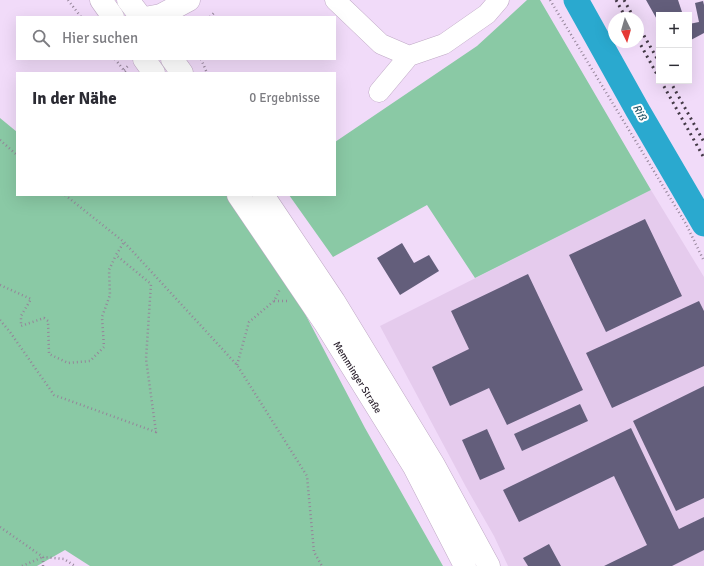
<!DOCTYPE html>
<html lang="de">
<meta charset="utf-8">
<style>
body{margin:0;font-family:Signika,sans-serif;background:#f7f7f7;color:#2b2b33}
.controls{position:absolute;right:12px;top:12px;display:grid;overflow:hidden;border-radius:0px;box-shadow:0 4px 16px #0002}
.controls button{width:36px;height:36px;display:grid;place-items:center;padding:0;border:0;border-bottom:1px solid #e1e1e2;background:#fff;color:#2b2b33;font:20px sans-serif}
.compass{position:absolute;left:608px;top:12px;width:36px;height:36px;border-radius:50%;background:#fff;box-shadow:0 4px 16px #0002;rotate:175deg}
.list{margin:0;padding:0;list-style:none}
h2{display:flex;justify-content:space-between;align-items:center;height:52px;margin:0;padding:0 16px;font-size:17px}
h2 small{font-size:13px;font-weight:400;color:#7c7c81}
.icon{flex:none;width:22px;height:22px;fill:none;stroke:currentColor;stroke-width:2;stroke-linecap:round;stroke-linejoin:round}
.map{position:relative;flex:none;width:704px;height:566px;overflow:hidden}
.search{position:absolute;background:#fff;box-shadow:0 4px 16px #0002;left:16px;top:16px;width:320px;height:44px;display:flex;align-items:center;gap:10px;box-sizing:border-box;padding:0 14px;border-radius:0px;color:#7c7c81;font-size:15px}
.panel{position:absolute;background:#fff;box-shadow:0 4px 16px #0002;left:16px;top:72px;width:320px;height:124px;border-radius:0px}
.map>svg:first-child{display:block}
.built{fill:#e5cbed}
.green{fill:#8ac9a5}
.lines{fill:none;stroke-linecap:round;stroke-linejoin:round}
.river{stroke:#2aa9cf;stroke-width:25}
.building{fill:#635e7b}
.minor-casing{stroke:#bfa9c5;stroke-width:21}
.major-casing{stroke:#bfa9c5;stroke-width:23}
.path{stroke:#95859a;stroke-width:2.5;stroke-dasharray:1 3;stroke-linecap:butt}
.minor{stroke:#fff;stroke-width:20}
.major{stroke:#fff;stroke-width:22}
.rail{stroke:#433946;stroke-width:3;stroke-dasharray:2 4;stroke-linecap:butt}
.labels{text-anchor:middle;stroke-width:4;stroke-linejoin:round;paint-order:stroke}
.street-label{font-size:10px;fill:#2e2531;stroke:#fff}
.water-label{font-size:11px;font-style:italic;fill:#2a5b6c;stroke:#fff}
</style>
<div class="map">
<svg width="704" height="566" viewBox="0 0 704 566">
<rect width="100%" height="100%" fill="#f1dbf9"/>
<path class="built" d="M651 190 704 277V566H508L494 536 466 487 380 326Z"/>
<path class="green" d="M527 0H540L651 190 475 278 427 205 333 257 289 195H335V142L477 46Z
M0 118 17 132V195H231L291 287 365 428 443 566H90L65 550 37 566H0Z"/>
<g class="lines">
<path class="river" d="M576 0 638 111 704 224"/>
</g>
<path class="building" d="M646 0H678L683 15H659V23Z
M703 1 704 5V33L689 41V24L699 22 695 3Z
M645 219 682 296 606 332 569 255Z
M402 243 414 263 429 255 439 271 400 295 377 258Z
M528 274 583 390 507 425 489 388 450 406 432 367 469 349 451 311Z
M699 301 704 311V366L612 408 586 353Z
M704 386V498L676 511 633 421Z
M580 404 588 421 522 451 514 434Z
M631 428 679 529 704 517V550L672 566H604L647 545 614 476 519 522 503 490Z
M487 429 505 469 480 480 462 440Z
M549 544 561 566H528L523 558Z"/>
<g class="lines">
<defs>
<path id="minor" d="M335 0 381 44 409 56 444 44 487 14 499 0
M379 92 409 56"/>
<g id="major">
<path d="M101 0 113 17"/>
<path d="M128 0 141 17"/>
<path d="M150 17 161 15 189 0"/>
<path d="M144 59 154 73"/>
<path d="M172 59 182 73"/>
<path id="s1" d="M238 195 324 322 414 467 465 566"/>
<path d="M263 195 334 301 434 465 489 566"/>
</g>
</defs>
<use href="#minor" class="minor-casing"/>
<use href="#major" class="major-casing"/>
<path class="path" d="M68 0 81 17
M550 0 686 224 704 261
M210 17 214 13
M115 59 126 73
M201 59 207 73
M124 70 128 66
M0 140 17 155
M65 195 124 242 237 365 307 476 314 552 322 566
M0 285 31 299 21 316V326L44 318 48 321 49 354 68 363 90 361 104 347 102 317 110 295 109 270 116 255
M274 301H289
M0 320 10 332 54 395 156 432 146 359 151 284 116 255 124 242
M237 365 249 322 274 301 280 289
M0 527 43 557 64 559 75 566
M22 566 43 557
M43 566V557"/>
<use href="#minor" class="minor"/>
<use href="#major" class="major"/>
<path class="rail" d="M616 0 626 18
M624 0 634 18
M638 25 659 62
M638 40 659 78
M661 81 704 158
M670 81 704 142"/>
</g>
<g class="labels">
<g class="street-label">
<text dy="4" stroke="none"><textPath href="#s1" startOffset="218">Memminger Straße</textPath></text>
</g>
<g class="water-label">
<text transform="translate(640 112) rotate(60)" y="4">Riß</text>
</g>
</g>
</svg>
<div class="controls">
<button>+</button>
<button>−</button>
</div>
<svg class="compass" viewBox="-18 -18 36 36"><path d="M0-13l5 13h-10z" fill="#e53935"/><path d="M0 13l5-13h-10z" fill="#7c7c81"/></svg>
<div class="search"><svg class="icon" aria-label="search" viewBox="0 0 24 24"><circle cx="10" cy="10" r="6"/><path d="M15 15l6 6"/></svg>Hier suchen</div>
<section class="panel">
<h2>In der Nähe<small>0 Ergebnisse</small></h2>
<ul class="list">
</ul>
</section>
</div>
